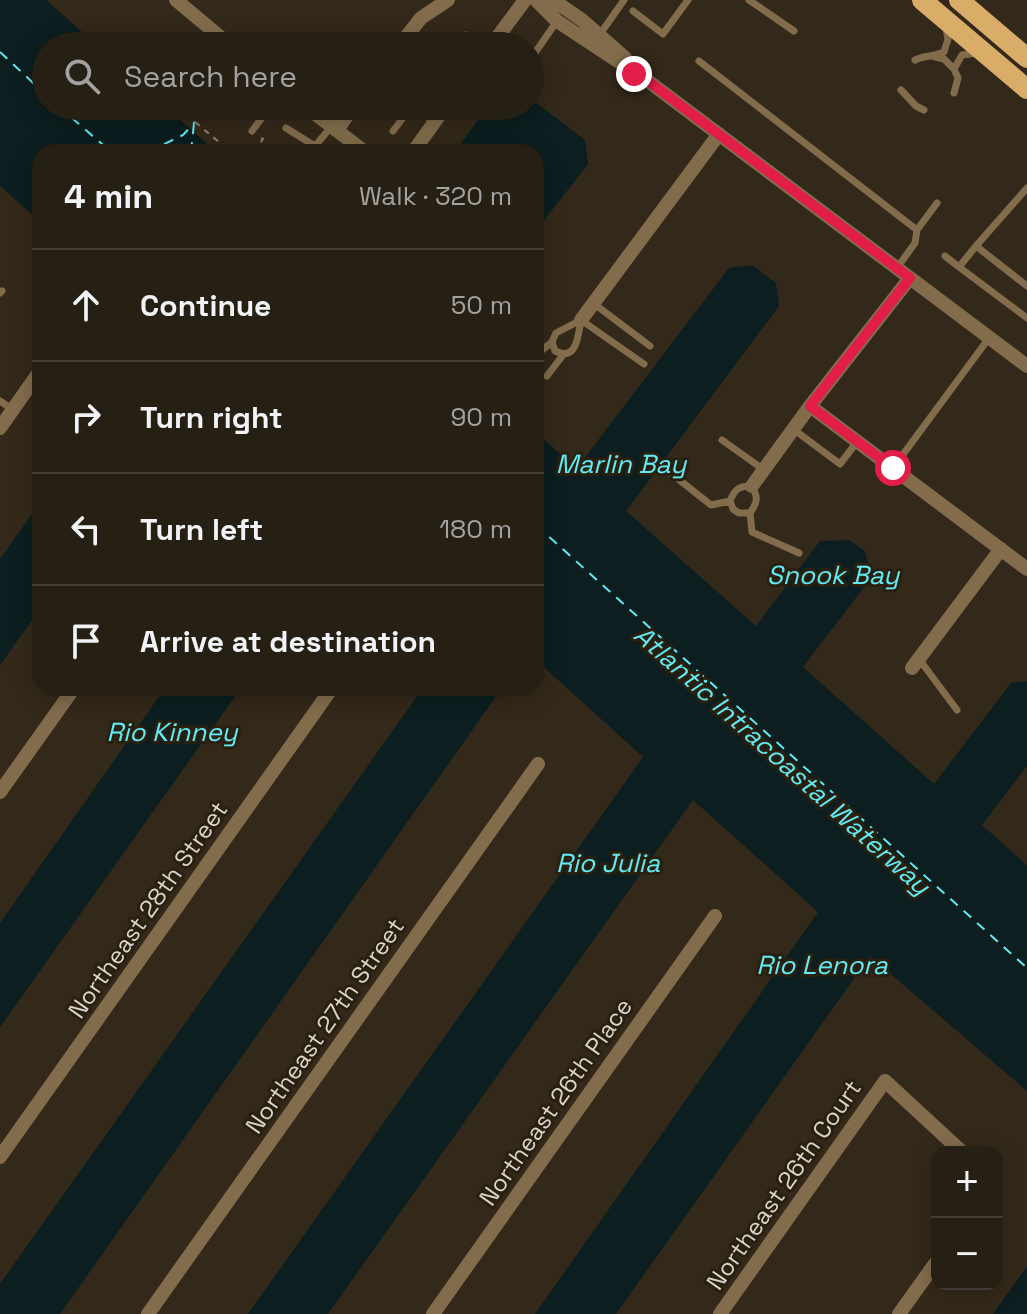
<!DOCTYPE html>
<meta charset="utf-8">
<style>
body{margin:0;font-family:"Space Grotesk",sans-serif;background:#322c22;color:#f1f3f6}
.controls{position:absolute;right:24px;bottom:24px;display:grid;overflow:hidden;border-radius:16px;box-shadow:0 4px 20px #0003}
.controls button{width:72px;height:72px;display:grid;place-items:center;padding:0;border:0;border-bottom:2px solid #423d34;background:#261f14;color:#f1f3f6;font:40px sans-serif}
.stop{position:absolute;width:24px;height:24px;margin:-18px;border:6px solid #e11d48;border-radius:50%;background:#fff}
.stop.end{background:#e11d48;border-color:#fff;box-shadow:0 2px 8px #0008}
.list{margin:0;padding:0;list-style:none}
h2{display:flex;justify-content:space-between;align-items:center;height:104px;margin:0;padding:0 32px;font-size:34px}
h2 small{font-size:26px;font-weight:400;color:#a4a2a0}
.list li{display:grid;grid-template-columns:52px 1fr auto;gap:24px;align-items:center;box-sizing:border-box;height:112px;padding:0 32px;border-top:2px solid #423d34}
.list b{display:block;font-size:30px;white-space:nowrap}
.list em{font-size:26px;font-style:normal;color:#a4a2a0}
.icon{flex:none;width:44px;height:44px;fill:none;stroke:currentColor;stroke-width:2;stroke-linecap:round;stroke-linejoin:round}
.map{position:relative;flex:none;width:1027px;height:1314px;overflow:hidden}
.search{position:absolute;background:#261f14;box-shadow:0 4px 20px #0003;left:32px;top:32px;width:512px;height:88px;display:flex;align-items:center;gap:20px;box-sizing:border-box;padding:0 28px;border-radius:44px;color:#a4a2a0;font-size:30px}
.panel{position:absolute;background:#261f14;box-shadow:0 4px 20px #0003;left:32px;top:144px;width:512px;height:552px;border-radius:24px}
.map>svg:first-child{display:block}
.water{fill:#0c1e1f}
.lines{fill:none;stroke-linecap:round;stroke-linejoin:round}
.ferry{stroke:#61eaf4;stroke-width:2;stroke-dasharray:10 8;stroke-linecap:butt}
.path{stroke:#8c8477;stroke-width:2;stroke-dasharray:6 6;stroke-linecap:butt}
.service{stroke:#826c4c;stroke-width:7}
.minor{stroke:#826c4c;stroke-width:14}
.primary{stroke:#d9ac68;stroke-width:20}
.route{stroke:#e11d48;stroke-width:10}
.labels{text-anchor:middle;stroke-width:6;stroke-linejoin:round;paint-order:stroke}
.street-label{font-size:24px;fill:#dad4ca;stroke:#292010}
.water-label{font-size:26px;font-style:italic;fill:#61eaf4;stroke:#292010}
</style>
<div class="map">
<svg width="1027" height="1314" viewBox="0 0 1027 1314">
<rect width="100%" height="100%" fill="#33291a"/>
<path class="water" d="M0 0H46L98 46H46V106H165L216 152H40V221L0 186Z
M530 98 585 140 588 164 536 231V152H455L488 106H530Z
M752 265 776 283 779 306 626 511 756 626 820 541 849 540 865 551 871 578 803 667 934 784 1011 683 1027 681V766L982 825 1027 865V1091L870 956 616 1314H535L818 912 693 800 328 1314H248L643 757 536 660V433L577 468 729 268Z
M40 503V609L0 665V559Z
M165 688H241L0 1027V923Z
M423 688H502L60 1314H0V1284Z
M1027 1266V1314H993Z"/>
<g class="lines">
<path class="ferry" d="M0 52 46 95
M58 106 103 145 134 152
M148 152 183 135 195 122
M191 152 194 123
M536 525 1027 968"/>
<path class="path" d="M195 122 231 152
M254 152 263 139 259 136"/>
<path class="service" d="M749 0 794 31
M633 11 663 34 688 0
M598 37 624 0
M456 46 466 35 484 46
M935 57 944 59 954 69
M530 60 557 21
M915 60C925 55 934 57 944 52L948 39 946 28
M699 61 917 230
M901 90 916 106 924 110
M954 93 958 78 954 69 962 55 977 53
M413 106 434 122
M286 128 315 146 331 127
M252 131 271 106
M393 131 412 106
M1027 188 976 246 1027 286
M976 246 959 267 1027 318
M945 256 959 267
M897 268 915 243 917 230 937 203
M0 293 2 291
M593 303 650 346
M581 320C578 336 577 362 555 351L552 342 556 333Z
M581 320 644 364
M536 348 541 351 552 342
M547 376 563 355
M0 401 13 410
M793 429 840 464 857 442
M722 440 764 470
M663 467 711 505 730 501C735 488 740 486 752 486 758 497 758 502 750 513L752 532 799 553
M893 468 989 338
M730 501 733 509 739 513H750
M919 659 957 710"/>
<path class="minor" d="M176 0 231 46
M536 0 557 21 648 81 1027 366
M553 0 582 20 625 58
M399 46 421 18 448 0
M491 46 525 0
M305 106 365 152
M337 130 354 106
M413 152 446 106
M581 320 719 134
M810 406 1027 569
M0 428 40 371
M752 486 810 406 910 278
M912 668 1001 549
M0 792 74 688
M0 1157 332 688
M148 1314 538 764
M433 1314 715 916
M720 1314 885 1081 962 1152
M899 1314 937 1261"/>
<path class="primary" d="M922 0 1027 89
M959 0 1027 58"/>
</g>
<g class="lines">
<path class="route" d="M634 74 648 81 910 278 810 406 893 468"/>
</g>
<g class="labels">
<g class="street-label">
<text transform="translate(148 910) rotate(-55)" y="8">Northeast 28th Street</text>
<text transform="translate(325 1026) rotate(-55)" y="8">Northeast 27th Street</text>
<text transform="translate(556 1102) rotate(-55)" y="8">Northeast 26th Place</text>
<text transform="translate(784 1185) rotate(-55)" y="8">Northeast 26th Court</text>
</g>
<g class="water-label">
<text x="621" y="473">Marlin Bay</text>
<text x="833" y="584">Snook Bay</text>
<text x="172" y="741">Rio Kinney</text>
<text transform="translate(782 760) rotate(42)" y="9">Atlantic Intracoastal Waterway</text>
<text x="608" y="872">Rio Julia</text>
<text x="822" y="974">Rio Lenora</text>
</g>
</g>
</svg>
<div class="controls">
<button>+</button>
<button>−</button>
</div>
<div class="stop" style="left:893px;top:468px"></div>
<div class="stop end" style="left:634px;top:74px"></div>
<div class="search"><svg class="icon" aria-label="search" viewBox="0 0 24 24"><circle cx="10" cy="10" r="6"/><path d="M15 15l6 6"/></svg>Search here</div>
<section class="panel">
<h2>4 min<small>Walk · 320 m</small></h2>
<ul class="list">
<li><svg class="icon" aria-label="ahead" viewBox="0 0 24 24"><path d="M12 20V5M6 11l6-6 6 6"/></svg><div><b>Continue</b></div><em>50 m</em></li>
<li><svg class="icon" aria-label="right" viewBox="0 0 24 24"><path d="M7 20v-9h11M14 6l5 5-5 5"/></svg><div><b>Turn right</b></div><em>90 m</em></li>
<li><svg class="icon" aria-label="left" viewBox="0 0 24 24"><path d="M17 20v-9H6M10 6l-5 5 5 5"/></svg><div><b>Turn left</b></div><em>180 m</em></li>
<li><svg class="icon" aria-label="arrive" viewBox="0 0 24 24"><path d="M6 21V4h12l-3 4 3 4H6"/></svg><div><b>Arrive at destination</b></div></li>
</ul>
</section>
</div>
